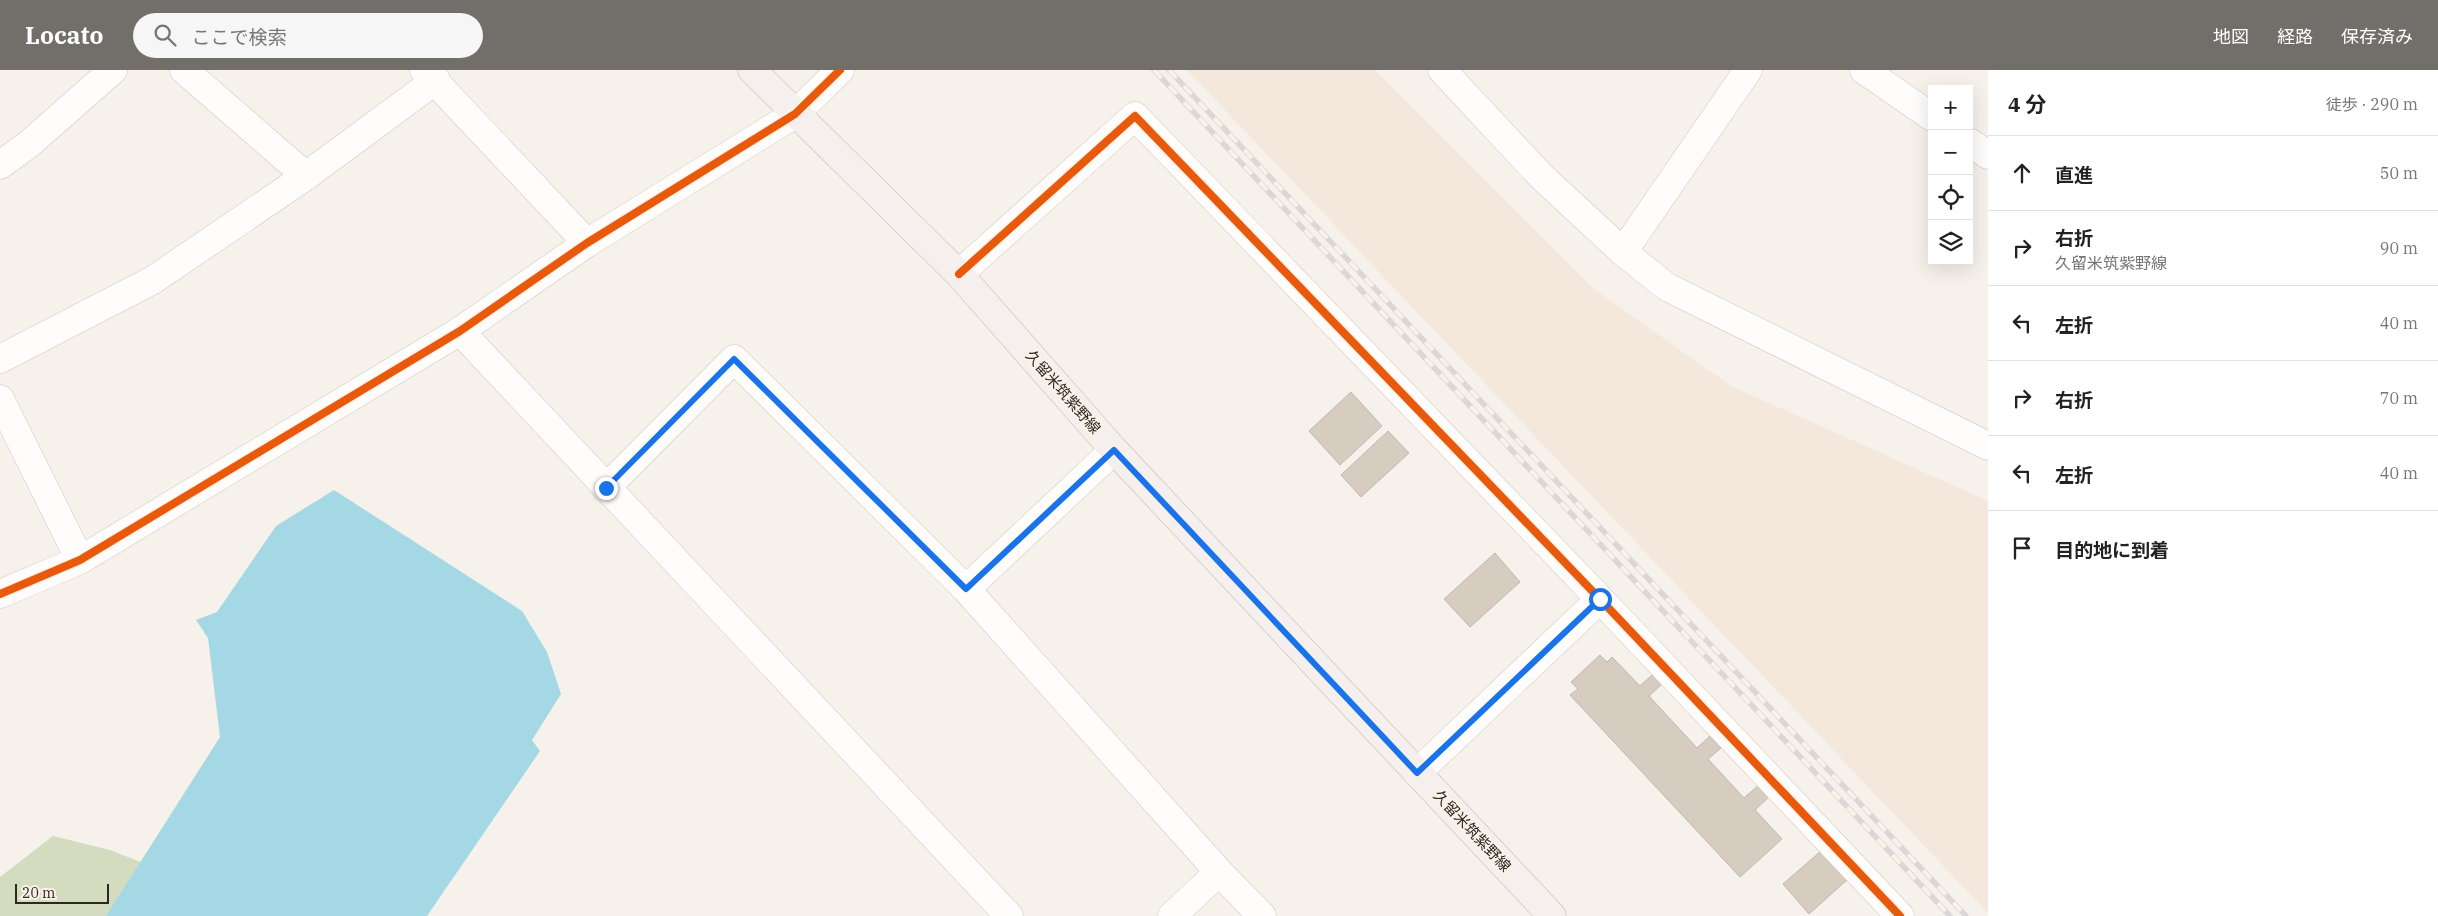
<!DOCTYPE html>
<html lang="ja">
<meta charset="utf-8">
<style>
body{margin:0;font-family:"IBM Plex Serif","Noto Sans JP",serif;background:#f6f6f6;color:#222}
.controls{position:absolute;right:15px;top:15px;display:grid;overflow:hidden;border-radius:0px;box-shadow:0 5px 20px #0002}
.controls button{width:45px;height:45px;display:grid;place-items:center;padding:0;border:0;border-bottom:1px solid #e0e0e0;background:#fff;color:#222;font:25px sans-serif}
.scale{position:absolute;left:15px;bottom:12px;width:94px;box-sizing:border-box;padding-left:5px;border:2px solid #2b2723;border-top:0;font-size:14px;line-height:18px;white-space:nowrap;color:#2b2723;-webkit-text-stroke:4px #fbf1e6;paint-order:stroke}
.stop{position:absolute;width:15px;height:15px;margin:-11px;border:4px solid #1a73e8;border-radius:50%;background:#fff}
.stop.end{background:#1a73e8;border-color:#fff;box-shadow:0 1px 5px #0008}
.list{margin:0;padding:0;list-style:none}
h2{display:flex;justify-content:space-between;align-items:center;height:65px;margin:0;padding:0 20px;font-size:21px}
h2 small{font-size:16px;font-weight:400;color:#767676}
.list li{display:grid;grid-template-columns:32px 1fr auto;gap:15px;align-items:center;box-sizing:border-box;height:75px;padding:0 20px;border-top:1px solid #e0e0e0}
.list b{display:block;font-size:19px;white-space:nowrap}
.list p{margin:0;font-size:16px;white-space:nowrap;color:#767676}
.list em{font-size:16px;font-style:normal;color:#767676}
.icon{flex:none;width:28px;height:28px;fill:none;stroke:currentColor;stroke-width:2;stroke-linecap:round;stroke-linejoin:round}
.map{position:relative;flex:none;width:1988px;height:846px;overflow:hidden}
header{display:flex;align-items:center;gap:30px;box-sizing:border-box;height:70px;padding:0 25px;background:#726e69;color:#fff}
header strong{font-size:24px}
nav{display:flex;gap:28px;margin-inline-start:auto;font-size:18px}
.search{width:350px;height:45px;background:#f6f6f6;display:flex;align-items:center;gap:12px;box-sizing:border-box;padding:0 18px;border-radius:28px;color:#767676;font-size:19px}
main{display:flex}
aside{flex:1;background:#fff}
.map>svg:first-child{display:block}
.built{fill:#f3e8db}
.green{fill:#d3dcbf}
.water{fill:#a4d8e4}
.building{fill:#d6ccc0;stroke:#bcb8b3}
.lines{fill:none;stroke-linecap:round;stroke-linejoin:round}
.minor-casing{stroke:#ccc8c4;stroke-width:29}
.tertiary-casing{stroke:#ccc8c4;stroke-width:29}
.primary-casing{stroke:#c3b7b1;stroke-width:29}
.minor{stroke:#fefdfc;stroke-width:28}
.tertiary{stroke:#fefdfc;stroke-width:28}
.primary{stroke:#f5efed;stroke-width:28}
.rail-casing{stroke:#dad8d7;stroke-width:5.5}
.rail{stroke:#fbf1e6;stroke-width:4;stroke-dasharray:11;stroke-linecap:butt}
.cycleway-casing{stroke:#fbf1e6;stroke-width:11}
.cycleway{stroke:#e8590c;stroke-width:8}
.route{stroke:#1a73e8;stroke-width:6}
.labels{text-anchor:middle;stroke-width:5;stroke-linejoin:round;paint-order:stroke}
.street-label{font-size:15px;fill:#2b2723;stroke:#fbf1e6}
</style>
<header>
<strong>Locato</strong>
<div class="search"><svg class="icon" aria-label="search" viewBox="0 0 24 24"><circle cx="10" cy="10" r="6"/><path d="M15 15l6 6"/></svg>ここで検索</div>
<nav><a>地図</a><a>経路</a><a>保存済み</a></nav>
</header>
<main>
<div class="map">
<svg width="1988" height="846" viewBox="0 0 1988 846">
<rect width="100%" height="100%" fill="#f6f1eb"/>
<path class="built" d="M1187 0H1375L1594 219 1731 316 1988 431V843Z"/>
<path class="green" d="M53 766 110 780 161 800 177 846H0V807Z"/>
<path class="water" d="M334 420 522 541 547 582 561 624 532 670 540 681 427 846H106L220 667 208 568 196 550 217 542 276 456Z"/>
<path class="building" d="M1351 322 1382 356 1340 395 1309 361Z
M1388 361 1409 383 1361 427 1341 405Z
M1495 483 1520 512 1470 557 1444 529Z
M1600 585 1607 592 1612 587 1640 616 1652 605 1662 614 1649 626 1697 678 1710 666 1721 678 1708 689 1744 728 1760 714 1771 725 1755 740 1782 769 1740 807 1570 625 1578 619 1571 612Z
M1821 781 1847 810 1809 844 1783 814Z"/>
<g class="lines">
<defs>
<path id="minor" d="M184 0 306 106
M424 0 587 173
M1864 0 1932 47
M795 44 840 0
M1969 72 1988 85
M0 95 29 74 113 0
M1623 182 1748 0
M959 204 1135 46 1600 529 1900 846
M460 261 1009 846
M0 289 153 210 306 106 436 10
M0 329 80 490
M606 418 734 289 966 519 1219 802 1262 846
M966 519 1114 380
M1417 703 1600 529
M1172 846 1219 802"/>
<path id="tertiary" d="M1442 0 1542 107 1623 182 1667 217 1988 376
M0 524 80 490 460 261 587 173 795 44"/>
<path id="primary" d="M752 0 959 204 1114 380 1552 846"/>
</defs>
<use href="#minor" class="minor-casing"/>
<use href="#tertiary" class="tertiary-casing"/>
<use href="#primary" class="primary-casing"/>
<use href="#minor" class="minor"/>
<use href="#tertiary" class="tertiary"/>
<use href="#primary" class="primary"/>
<defs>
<path id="rail" d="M1154 0 1950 846
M1169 0 1966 846"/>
</defs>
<use href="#rail" class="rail-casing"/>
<use href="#rail" class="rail"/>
<defs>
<path id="cycleway" d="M959 204 1135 46 1600 529 1900 846
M0 524 80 490 460 261 587 173 795 44 840 0"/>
</defs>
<use href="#cycleway" class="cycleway-casing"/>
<use href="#cycleway" class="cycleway"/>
</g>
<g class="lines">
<path class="route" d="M606 418 734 289 966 519 1114 380 1417 703 1600 529"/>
</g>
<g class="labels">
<g class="street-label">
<text transform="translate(1063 322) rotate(49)" y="5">久留米筑紫野線</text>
<text transform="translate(1472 761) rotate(47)" y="5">久留米筑紫野線</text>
</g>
</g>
</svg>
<div class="controls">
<button>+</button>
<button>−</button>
<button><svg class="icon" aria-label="locate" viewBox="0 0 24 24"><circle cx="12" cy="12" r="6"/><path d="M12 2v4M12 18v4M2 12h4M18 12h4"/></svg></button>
<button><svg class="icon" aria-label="layers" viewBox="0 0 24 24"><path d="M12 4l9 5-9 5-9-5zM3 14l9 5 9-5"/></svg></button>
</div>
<div class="scale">20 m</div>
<div class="stop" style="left:1600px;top:529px"></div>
<div class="stop end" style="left:606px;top:418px"></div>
</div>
<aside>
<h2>4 分<small>徒歩 · 290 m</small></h2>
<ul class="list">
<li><svg class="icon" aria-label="ahead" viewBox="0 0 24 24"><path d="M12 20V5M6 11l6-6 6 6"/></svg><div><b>直進</b></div><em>50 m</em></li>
<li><svg class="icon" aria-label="right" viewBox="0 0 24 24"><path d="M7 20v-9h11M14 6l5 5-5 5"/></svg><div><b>右折</b><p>久留米筑紫野線</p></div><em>90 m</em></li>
<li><svg class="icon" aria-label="left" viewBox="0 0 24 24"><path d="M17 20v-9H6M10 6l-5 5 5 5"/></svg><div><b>左折</b></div><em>40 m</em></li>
<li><svg class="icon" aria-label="right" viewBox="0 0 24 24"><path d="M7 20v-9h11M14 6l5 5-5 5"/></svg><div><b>右折</b></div><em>70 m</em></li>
<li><svg class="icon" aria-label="left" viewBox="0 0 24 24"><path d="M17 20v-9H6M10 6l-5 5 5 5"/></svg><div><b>左折</b></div><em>40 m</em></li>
<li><svg class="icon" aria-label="arrive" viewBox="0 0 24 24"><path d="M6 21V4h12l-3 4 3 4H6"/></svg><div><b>目的地に到着</b></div></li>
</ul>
</aside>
</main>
